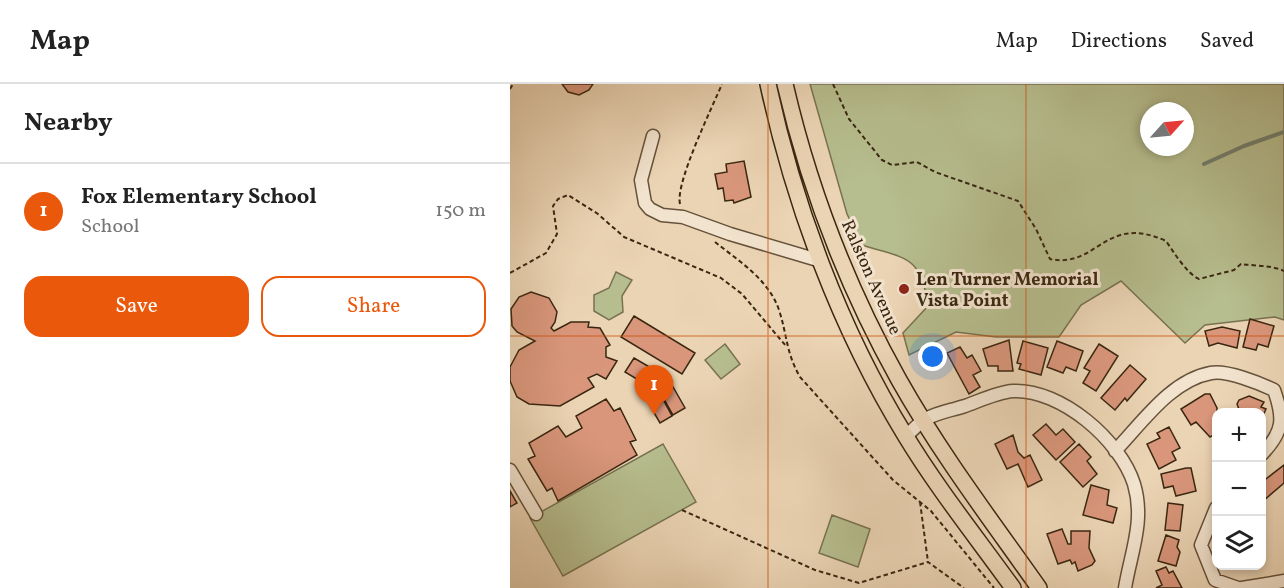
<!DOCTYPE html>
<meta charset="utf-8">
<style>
body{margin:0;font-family:Vollkorn,serif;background:#f2f2f2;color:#222}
.controls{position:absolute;right:18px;bottom:18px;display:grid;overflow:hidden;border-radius:12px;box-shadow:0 3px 9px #0003}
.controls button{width:54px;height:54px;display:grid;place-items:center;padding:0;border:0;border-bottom:2px solid #e0e0e0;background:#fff;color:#222;font:30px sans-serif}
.compass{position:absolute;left:630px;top:18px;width:54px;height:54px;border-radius:50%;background:#fff;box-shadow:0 3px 9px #0003;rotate:63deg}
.you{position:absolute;left:423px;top:273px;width:21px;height:21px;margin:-15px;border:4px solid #fff;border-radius:50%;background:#1a73e8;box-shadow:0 0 0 9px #1a73e833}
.badge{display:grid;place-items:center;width:39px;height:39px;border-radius:50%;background:#ea580c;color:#fff;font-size:20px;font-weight:700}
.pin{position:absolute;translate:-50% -50px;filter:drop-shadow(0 2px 3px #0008)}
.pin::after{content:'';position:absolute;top:32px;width:21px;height:18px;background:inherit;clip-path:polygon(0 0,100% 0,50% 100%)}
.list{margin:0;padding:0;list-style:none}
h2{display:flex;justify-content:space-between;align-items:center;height:78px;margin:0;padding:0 24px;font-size:26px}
h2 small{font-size:20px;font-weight:400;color:#767676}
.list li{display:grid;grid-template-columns:39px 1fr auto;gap:18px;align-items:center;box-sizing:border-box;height:96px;padding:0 24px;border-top:2px solid #e0e0e0}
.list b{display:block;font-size:22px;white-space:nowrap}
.list p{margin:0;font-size:20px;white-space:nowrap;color:#767676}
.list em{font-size:20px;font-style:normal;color:#767676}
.actions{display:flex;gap:12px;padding:18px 24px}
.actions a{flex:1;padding:14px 0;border:2px solid #ea580c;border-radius:18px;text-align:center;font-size:21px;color:#ea580c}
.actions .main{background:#ea580c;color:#fff}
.icon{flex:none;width:33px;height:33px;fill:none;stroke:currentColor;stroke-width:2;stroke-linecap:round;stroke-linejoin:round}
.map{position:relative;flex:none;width:774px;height:504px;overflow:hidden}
header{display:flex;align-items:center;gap:36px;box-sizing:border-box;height:84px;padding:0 30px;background:#fff;border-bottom:2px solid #e0e0e0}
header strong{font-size:28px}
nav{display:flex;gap:33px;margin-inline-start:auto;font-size:21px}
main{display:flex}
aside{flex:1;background:#fff}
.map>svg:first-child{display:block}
.green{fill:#b6bd8e;stroke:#787250;stroke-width:1.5;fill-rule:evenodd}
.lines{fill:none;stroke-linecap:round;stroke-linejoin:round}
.stream{stroke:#727e6d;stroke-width:4}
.building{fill:#d9967b;stroke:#3a2711;stroke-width:1.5}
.minor-casing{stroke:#66523a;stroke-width:15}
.major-casing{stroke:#3a2711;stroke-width:18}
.path{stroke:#3a2711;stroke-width:2;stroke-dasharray:4.5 3;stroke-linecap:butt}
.minor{stroke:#f2e3ce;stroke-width:12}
.major{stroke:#ebd4b4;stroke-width:15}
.grid{fill:none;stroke:#ce520d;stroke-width:1.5;stroke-opacity:0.55}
.poi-dot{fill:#8f2418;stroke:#f2e3ce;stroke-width:2}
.labels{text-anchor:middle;stroke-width:6;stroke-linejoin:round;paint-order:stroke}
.street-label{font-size:18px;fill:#3a2711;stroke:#f2e3ce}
.poi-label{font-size:18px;font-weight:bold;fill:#3a2711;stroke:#f2e3ce;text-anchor:start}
</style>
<header>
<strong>Map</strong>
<nav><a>Map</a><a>Directions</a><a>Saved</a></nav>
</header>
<main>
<aside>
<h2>Nearby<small></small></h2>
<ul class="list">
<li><span class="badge">1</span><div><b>Fox Elementary School</b><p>School</p></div><em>150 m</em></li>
</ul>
<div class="actions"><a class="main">Save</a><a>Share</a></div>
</aside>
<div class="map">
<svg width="774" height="504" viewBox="0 0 774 504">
<rect width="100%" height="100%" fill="#ebd4b4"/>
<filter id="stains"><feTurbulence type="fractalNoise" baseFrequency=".00333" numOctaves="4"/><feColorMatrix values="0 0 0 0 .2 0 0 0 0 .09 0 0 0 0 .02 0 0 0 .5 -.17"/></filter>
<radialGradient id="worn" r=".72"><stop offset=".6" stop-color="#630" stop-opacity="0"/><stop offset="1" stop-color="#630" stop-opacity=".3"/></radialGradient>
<path class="green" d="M300 0H774V236L765 233 695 241 675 259 611 197 571 221 549 253H486L446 248 399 271 393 249 418 222C411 170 395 175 352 161L337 130ZM639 27H675V63H639Z
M106 188 122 196 112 212 113 228 99 236 84 227V211L99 204Z
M215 260 230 280 211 295 195 276Z
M153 360 186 418 53 492 20 434Z
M322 431 360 445 348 483 309 469Z"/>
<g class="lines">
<path class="stream" d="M694 80 734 62 774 48"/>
</g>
<path class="building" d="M52 0H83L79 6 69 11 58 8Z
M234 77 241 113 224 119 223 116 215 117 213 104 208 105 205 90 217 88 216 80Z
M21 208 39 214 47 228 45 238 41 244 44 247 61 238H79L78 243 90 244 100 261 96 263V273L107 277 96 295 87 290 78 294 84 303 50 322 19 320 7 313 0 297V283L9 266 25 257 7 248 2 242 1 225 9 213Z
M124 232 185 269 172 290 111 253Z
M740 235 764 242 758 263 748 260 746 266 733 263Z
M712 243 730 247 727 264 708 259 699 262 695 247Z
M499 256 503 287H488V282H478L473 265Z
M513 257 538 264 531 291 509 285 511 280 507 279Z
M547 257 573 267 566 287 556 283 553 289 537 283Z
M589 260 608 272 586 307 573 299 580 287 574 284Z
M450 263 457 274 462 271 471 287 463 291 470 303 459 310 437 269Z
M124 274 143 285 135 300 115 288Z
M620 281 636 295 617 317 615 314 605 326 591 314Z
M162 301 175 324 163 331 150 308Z
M149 308 162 332 150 339 136 315Z
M695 310H700L707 324 706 349 700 353 686 338 681 341 671 325Z
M739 312 754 318 751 323 756 325 752 334V328H730L727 320 729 316Z
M96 315 104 327 110 324 126 356 120 358 127 371 48 417 42 404 37 407 18 375 25 372 19 359 48 342 56 353 72 344 66 332Z
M536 340 546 351 553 345 565 358 546 376 523 351Z
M659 343 670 364 662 368 666 376 649 385 637 360 650 354 647 349Z
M503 351 508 368 514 374 520 371 532 396 518 403 508 380 497 385 485 360Z
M569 360 581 373 577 377 587 390 573 403 550 378Z
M774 381V399L752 418V398Z
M676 384H681L686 407 666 412 663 402 654 404 651 390Z
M581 401 599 406 597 421 607 424 603 439 573 431Z
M0 407 7 419 0 423Z
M658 419 673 421 670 447 655 446Z
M552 445 558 460H561V447H580L579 464 585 477 582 481 568 487 565 478 562 480 560 476 548 480 537 450Z
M656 451 669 456 667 463 670 468 666 482 648 477Z
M656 483 659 489 663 487 672 504H646L652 501 646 487Z"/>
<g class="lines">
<defs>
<path id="minor" d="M143 52 131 96 135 119 140 125 152 131 173 133 220 150 311 177
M396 353C417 329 425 331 455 322 469 317 488 308 503 307 551 305 610 356 624 400 635 437 621 468 615 504
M605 367C632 339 661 296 701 289 717 286 749 299 764 306 774 334 774 347 752 370
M0 386 26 430
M706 424 691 461 705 496 728 504
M732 504 774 497"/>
<path id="major" d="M258 0C284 121 330 245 395 351 427 404 467 454 503 504
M275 0C299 104 337 203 389 296 430 369 481 436 529 504"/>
</defs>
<use href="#minor" class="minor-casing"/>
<use href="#major" class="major-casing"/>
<path class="path" d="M323 0 339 35 372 76 382 81 407 78 425 88 508 117 526 145 540 175C588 185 594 129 656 157 663 167 677 190 689 195L724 186 731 180C745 182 761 181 774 187
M0 5 3 0
M170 120C165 99 202 24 212 0
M205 158C229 177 259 196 269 226 277 250 276 269 290 293L383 396 421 427 484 504
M0 189 36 169 47 150 43 122 48 115 58 111 88 130 114 153 211 194 232 210 276 262
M410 418 418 478
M172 426 305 486 349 499 418 478 454 504"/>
<use href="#minor" class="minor"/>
<use href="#major" class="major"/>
</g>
<path class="grid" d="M258 0V504M516 0V504M0 252H774"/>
<circle class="poi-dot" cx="394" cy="205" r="6"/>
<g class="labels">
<g class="street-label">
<text transform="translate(362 193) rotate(66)" y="6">Ralston Avenue</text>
</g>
<g class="poi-label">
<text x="406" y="201">Len Turner Memorial<tspan x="406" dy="21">Vista Point</tspan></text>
</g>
</g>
<rect width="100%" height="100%" filter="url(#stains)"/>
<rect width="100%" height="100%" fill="url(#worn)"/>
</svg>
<div class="controls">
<button>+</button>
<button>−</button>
<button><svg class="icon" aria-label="layers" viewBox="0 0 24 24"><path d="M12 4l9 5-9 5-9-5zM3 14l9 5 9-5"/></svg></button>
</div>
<svg class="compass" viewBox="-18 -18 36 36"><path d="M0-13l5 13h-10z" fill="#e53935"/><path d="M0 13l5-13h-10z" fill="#767676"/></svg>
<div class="you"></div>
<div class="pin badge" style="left:144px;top:331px">1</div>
</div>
</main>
